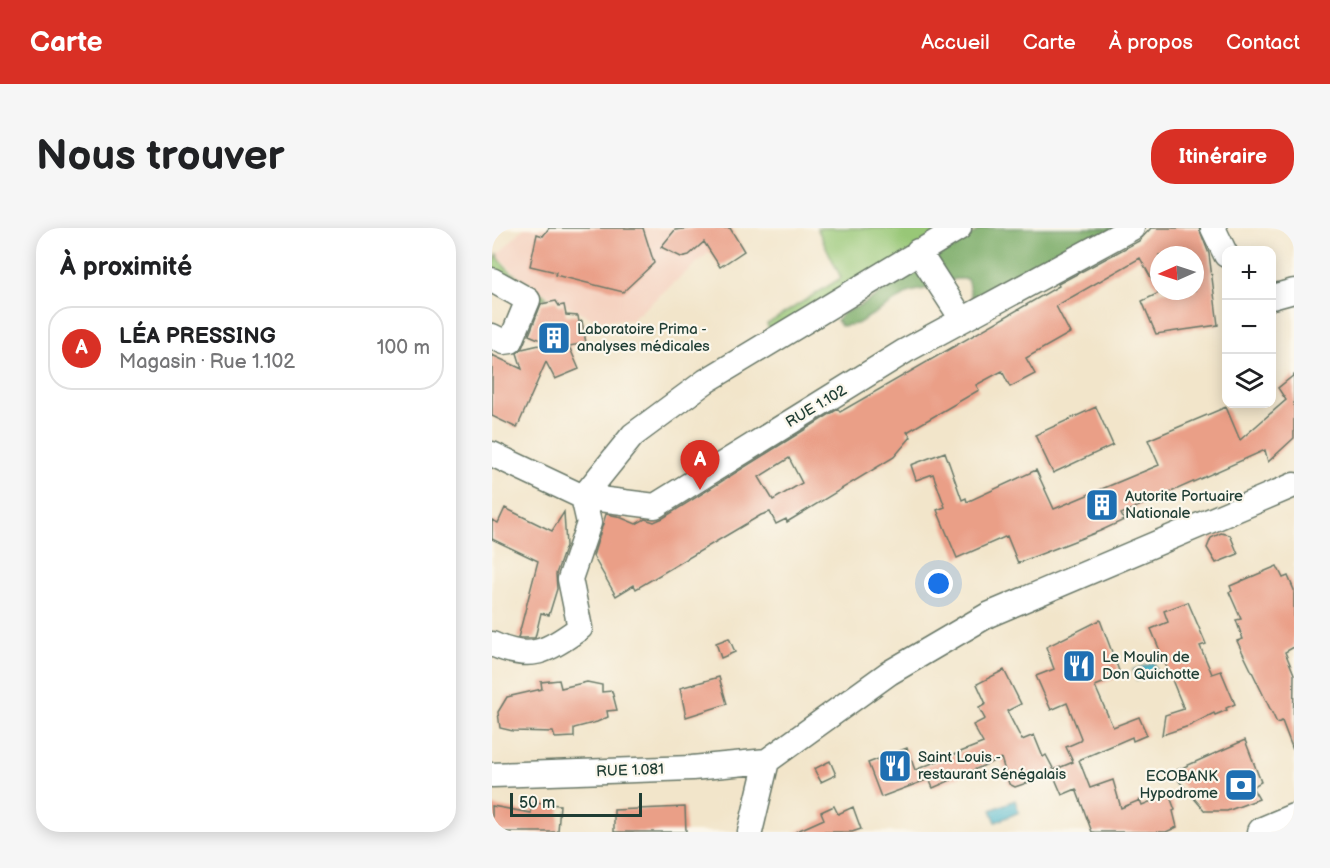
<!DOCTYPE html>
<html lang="fr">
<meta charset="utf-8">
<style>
body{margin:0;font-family:"Balsamiq Sans",sans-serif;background:#f6f6f6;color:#202124}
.controls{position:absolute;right:18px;top:18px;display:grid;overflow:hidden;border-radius:12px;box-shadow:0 3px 15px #0003}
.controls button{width:54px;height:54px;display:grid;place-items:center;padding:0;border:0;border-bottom:2px solid #e0e0e0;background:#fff;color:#202124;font:30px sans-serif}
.compass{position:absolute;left:658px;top:18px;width:54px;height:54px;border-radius:50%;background:#fff;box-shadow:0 3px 15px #0003;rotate:267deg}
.scale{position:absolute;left:18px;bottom:15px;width:132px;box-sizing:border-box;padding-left:6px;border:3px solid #1f3d34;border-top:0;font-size:16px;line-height:21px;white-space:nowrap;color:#1f3d34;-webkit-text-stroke:4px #fbf7ec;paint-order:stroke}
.you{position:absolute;left:447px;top:356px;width:21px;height:21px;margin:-15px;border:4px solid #fff;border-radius:50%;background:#1a73e8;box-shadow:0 0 0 9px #1a73e833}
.badge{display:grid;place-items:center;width:39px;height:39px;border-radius:50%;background:#d93025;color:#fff;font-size:20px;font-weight:700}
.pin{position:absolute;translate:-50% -50px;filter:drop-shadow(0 2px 3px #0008)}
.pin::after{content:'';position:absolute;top:32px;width:21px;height:18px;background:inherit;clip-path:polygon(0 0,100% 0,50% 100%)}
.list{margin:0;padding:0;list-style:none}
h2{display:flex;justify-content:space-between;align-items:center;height:78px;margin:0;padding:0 24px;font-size:26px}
h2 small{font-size:20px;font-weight:400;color:#757577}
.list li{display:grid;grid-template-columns:39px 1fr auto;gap:18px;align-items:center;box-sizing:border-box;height:84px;margin:0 12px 12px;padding:0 12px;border:2px solid #e0e0e0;border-radius:24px}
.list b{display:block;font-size:22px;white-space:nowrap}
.list p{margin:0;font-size:20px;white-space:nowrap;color:#757577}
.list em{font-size:20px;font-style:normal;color:#757577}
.icon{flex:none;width:33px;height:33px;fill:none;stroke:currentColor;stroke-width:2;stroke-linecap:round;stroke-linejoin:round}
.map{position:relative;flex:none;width:802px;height:604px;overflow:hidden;border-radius:24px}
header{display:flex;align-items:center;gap:36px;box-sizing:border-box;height:84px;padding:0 30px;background:#d93025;color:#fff}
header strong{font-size:28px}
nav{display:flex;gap:33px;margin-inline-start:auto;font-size:21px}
.intro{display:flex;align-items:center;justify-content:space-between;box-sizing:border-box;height:144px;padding:0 36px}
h1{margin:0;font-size:42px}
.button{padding:15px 27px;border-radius:24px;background:#d93025;color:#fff;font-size:21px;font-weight:700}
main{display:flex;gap:36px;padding:0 36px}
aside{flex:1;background:#fff;border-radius:24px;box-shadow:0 3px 15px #0003}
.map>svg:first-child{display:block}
.built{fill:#f5d3c1}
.green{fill:#98c777;stroke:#5c8256;stroke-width:1.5}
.forest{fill:#7aac68;stroke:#4c744e;stroke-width:1.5}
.water{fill:#4fb7cc;stroke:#377a80;stroke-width:1.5}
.building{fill:#ea9f87;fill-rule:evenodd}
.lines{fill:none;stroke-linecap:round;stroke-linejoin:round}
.minor-casing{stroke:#697868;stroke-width:27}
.major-casing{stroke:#697868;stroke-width:33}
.minor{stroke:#fff;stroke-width:24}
.major{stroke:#fff;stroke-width:30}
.labels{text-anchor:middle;stroke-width:4.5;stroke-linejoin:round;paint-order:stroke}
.poi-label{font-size:15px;fill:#1f3d34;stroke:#fbf7ec;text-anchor:start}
.street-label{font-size:15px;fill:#1f3d34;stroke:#fbf7ec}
</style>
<header>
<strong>Carte</strong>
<nav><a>Accueil</a><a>Carte</a><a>À propos</a><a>Contact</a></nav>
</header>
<div class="intro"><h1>Nous trouver</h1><a class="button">Itinéraire</a></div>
<main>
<aside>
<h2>À proximité<small></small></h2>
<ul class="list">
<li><span class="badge">A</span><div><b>LÉA PRESSING</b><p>Magasin · Rue 1.102</p></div><em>100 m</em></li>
</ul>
</aside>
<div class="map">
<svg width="802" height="604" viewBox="0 0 802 604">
<rect width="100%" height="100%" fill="#fbf7ec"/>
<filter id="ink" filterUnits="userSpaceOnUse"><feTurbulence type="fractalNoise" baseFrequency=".0167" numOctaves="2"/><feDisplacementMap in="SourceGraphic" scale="12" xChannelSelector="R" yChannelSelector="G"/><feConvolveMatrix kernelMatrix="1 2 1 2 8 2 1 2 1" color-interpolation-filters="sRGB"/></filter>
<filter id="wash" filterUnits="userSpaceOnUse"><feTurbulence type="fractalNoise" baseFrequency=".008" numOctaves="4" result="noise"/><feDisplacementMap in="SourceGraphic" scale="24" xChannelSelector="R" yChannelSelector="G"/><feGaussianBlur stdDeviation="1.35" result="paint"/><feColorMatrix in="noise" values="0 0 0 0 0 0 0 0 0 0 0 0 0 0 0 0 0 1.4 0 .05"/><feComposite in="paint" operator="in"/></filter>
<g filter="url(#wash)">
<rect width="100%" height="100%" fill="#f2e5ca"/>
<path class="built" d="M32 0H205L222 20 139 92H103L35 56 5 27Z"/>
<path class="green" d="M325 0H468L277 102 275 96 349 50Z
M5 26C15 48 39 54 55 70L42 74 0 41Z"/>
<path class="forest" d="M490 0H625L488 75 481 73 475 51H463L447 58 418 64 365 96 349 98 345 92 351 85 371 76Z"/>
<path class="water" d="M662 435 665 445 645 452 641 442Z
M523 572 527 584 504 594 499 582Z"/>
<g id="blocks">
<path class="building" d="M57 0H151L162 35 131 64 63 47 64 44 38 38 45 6 51 8Z
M200 0H238L252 23 228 39 212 14 197 27 189 29 169 19 183 2Z
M659 0H707L717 26 726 97 664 106 650 73 671 63H703V27H667V64L648 30 564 78 578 105 534 130 543 146 518 159 510 143 484 157 487 162 415 204 419 209 402 229 295 294 294 291 284 296 278 284 269 287 144 361 142 357 124 368 101 328 114 286 125 288 144 296 153 291 162 294 171 290 346 181 348 184 567 58 566 56 647 13ZM297 230 310 255 281 272 267 249Z
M64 73 67 78 72 77 74 87 86 88 87 94 90 93 94 115 77 118 87 141 63 151 54 134 25 200 0 188V127L30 141 25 125 30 121 56 115 37 107 49 76Z
M802 147V210L776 234 773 222 629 286 632 292 608 303 526 335 515 308 465 330 445 282 453 279 441 246 424 252 419 237 453 224 470 272 474 270 475 274 544 242 562 281 667 237 656 212 734 179 748 212 794 172 786 160Z
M604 179 621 217 561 245 543 207Z
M13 280 60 303 72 284 74 318 64 346 65 361 57 387 49 385 43 410H26L46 333 0 311V292L6 295Z
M729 305 738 307 746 326 724 335 715 320 719 310Z
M785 338 791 350 796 348 802 362V419L793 424 802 446 801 522 790 493 785 495 745 413 751 411 744 392 749 391 737 364 740 363 738 358Z
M696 374 714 416 708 418 720 446 729 443 743 476 734 480 735 482 723 487 722 485 697 498 670 507 673 487 692 481 659 401 676 394 672 383Z
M608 392 629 448 603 458 621 499 647 489 655 507 641 513 640 509 587 532 598 560 621 552 629 580 648 572 650 577 677 566 683 582 681 583 685 599 674 604H600L584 561 570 567 561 546 523 559 517 556 509 530 441 560 437 551 389 569 376 535 415 520 423 542 491 515 481 497 493 491 487 480 494 476 485 456 512 442 529 476 515 483 530 512 542 507 551 529 554 527 562 542 581 534 574 519 588 513 589 510 575 475 559 482 544 448 562 441 554 419Z
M237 410 243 424 229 430 224 415Z
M227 449 235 476 194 489 188 460Z
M67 452 69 460 95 454 110 457V464L120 463 125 482 115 483 116 489 105 494 82 500V509L63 510 61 504 21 503 8 500 6 484 15 469 50 461 49 454Z
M753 512 769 554 760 559 767 571 735 583H713L687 553 683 543Z
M338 533 344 547 329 554 322 541Z
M40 575 68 577 66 604H0V578L39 585Z
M342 578 346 586 361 579 369 601 360 604H303L332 591 329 584Z
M193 579 194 604H122V582Z"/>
</g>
</g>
<g filter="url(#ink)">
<use href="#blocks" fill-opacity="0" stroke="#697868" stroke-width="1.5"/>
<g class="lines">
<defs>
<path id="minor" d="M721 0 734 27
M426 23 470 91
M0 52 36 72 19 113 12 114 0 108
M780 69 802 63
M0 226 91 269 163 278 413 123 640 0
M0 416C40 434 55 423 88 400L78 351 97 295 91 269 141 207 214 153 467 0
M0 547 200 540 275 533
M258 604 275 533 397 445 496 387 802 257"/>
<path id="major" d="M771 604 802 591"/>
</defs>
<use href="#minor" class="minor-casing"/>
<use href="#major" class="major-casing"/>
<use href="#minor" class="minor"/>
<use href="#major" class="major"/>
</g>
</g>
<defs>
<symbol id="building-square" viewBox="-11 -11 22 22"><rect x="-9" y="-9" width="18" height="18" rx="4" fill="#1f6fb2" stroke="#fbf7ec"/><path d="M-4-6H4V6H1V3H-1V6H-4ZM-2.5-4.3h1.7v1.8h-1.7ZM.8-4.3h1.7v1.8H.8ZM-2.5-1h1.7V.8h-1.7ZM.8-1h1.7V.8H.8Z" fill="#fff"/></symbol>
<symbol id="restaurant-square" viewBox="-11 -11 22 22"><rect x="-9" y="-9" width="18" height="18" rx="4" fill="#1f6fb2" stroke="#fbf7ec"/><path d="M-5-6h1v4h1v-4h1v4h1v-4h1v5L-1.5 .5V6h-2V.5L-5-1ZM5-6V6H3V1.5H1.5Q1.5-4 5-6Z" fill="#fff"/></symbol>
<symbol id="bank-square" viewBox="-11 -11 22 22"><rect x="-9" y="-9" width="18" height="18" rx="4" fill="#1f6fb2" stroke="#fbf7ec"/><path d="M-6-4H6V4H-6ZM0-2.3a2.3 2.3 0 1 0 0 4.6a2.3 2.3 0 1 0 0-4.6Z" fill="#fff"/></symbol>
</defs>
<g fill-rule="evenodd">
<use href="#building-square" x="43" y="91" width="38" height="38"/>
<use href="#building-square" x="591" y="258" width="38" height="38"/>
<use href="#restaurant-square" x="568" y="419" width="38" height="38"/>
<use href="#restaurant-square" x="384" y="519" width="38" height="38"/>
<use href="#bank-square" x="730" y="538" width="38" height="38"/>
</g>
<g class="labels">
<g class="poi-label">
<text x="85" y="106">Laboratoire Prima -<tspan x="85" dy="17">analyses médicales</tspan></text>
<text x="633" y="273">Autorite Portuaire<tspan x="633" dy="17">Nationale</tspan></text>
<text x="610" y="434">Le Moulin de<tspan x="610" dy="17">Don Quichotte</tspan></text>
<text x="426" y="534">Saint Louis -<tspan x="426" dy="17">restaurant Sénégalais</tspan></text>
<text x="726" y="553" text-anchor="end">ECOBANK<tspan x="726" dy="17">Hypodrome</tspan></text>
</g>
<g class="street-label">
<text transform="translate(324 178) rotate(-31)" y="5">RUE 1.102</text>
<text transform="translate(138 542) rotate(-2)" y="5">RUE 1.081</text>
</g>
</g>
</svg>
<div class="controls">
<button>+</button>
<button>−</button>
<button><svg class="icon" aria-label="layers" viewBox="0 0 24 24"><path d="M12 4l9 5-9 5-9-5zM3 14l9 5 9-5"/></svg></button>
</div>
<svg class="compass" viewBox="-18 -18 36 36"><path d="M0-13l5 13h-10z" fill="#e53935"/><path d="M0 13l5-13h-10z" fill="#757577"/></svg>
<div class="scale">50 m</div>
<div class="you"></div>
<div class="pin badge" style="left:208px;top:262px">A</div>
</div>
</main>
